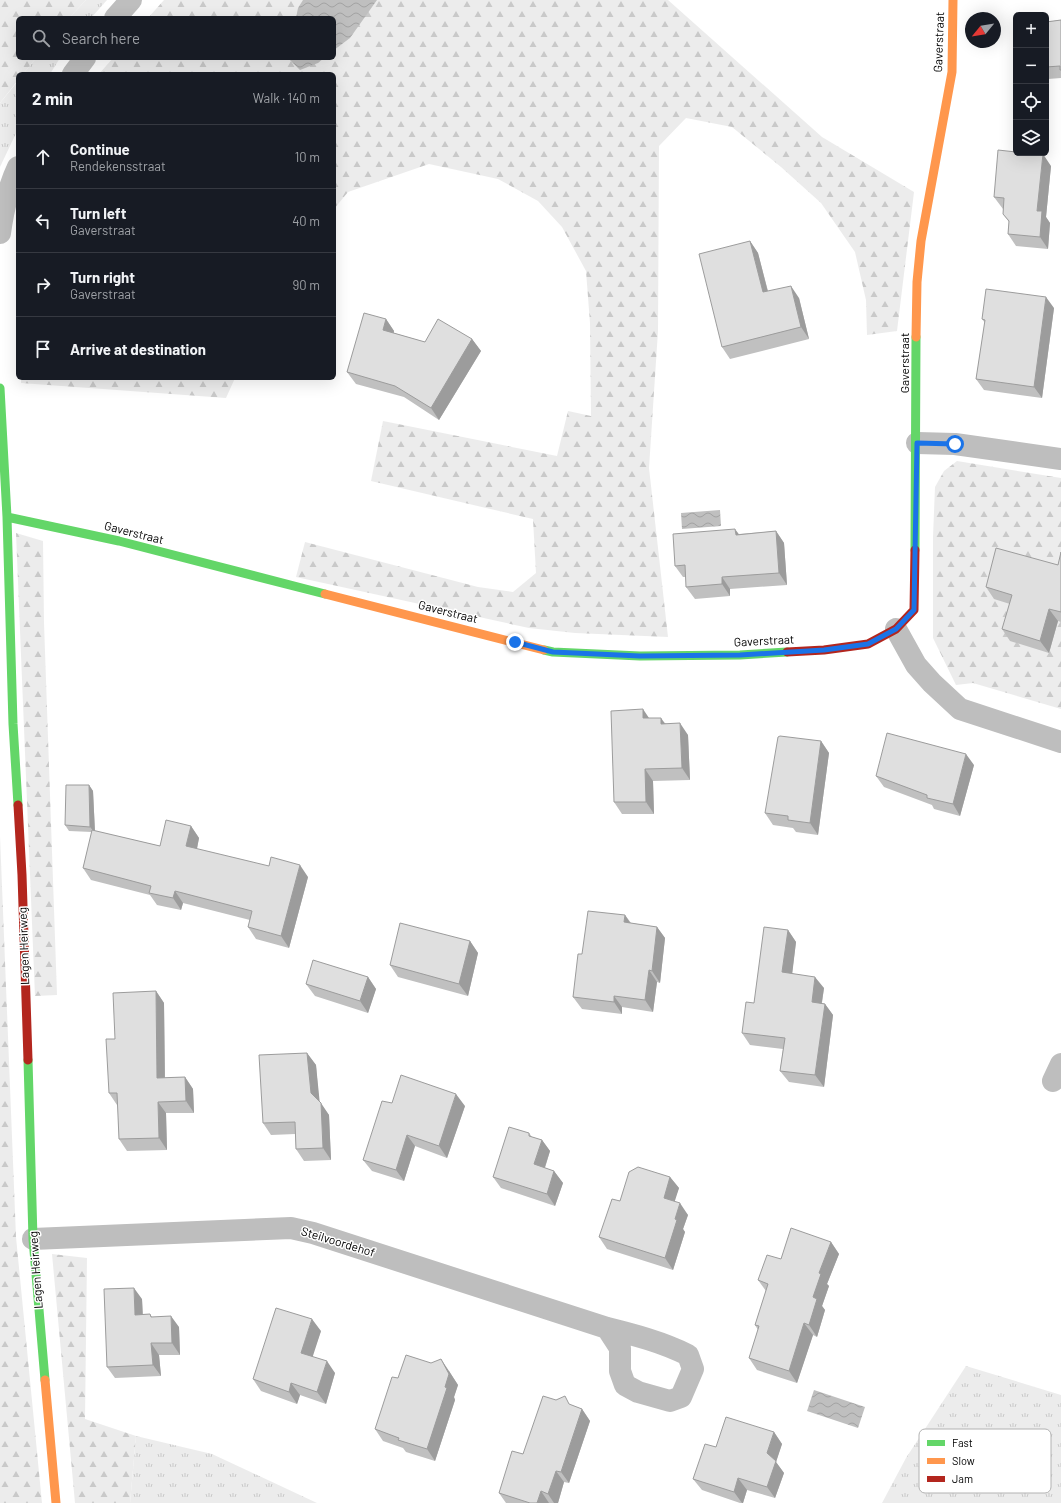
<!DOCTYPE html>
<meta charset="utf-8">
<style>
body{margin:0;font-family:Barlow,sans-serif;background:#20242c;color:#f1f3f6}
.controls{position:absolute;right:12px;top:12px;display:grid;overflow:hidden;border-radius:6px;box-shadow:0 4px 16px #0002}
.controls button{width:36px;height:36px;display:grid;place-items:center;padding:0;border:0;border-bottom:1px solid #363941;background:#171b24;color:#f1f3f6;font:20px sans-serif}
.compass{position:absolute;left:965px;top:12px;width:36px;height:36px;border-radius:50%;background:#171b24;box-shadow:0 4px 16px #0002;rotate:240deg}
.stop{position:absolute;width:12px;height:12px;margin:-9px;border:3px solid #1a73e8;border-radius:50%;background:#fff}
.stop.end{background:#1a73e8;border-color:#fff;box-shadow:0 1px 4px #0008}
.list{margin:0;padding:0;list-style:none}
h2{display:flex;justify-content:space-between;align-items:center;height:52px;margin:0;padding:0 16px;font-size:17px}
h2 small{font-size:13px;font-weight:400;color:#9ea1a6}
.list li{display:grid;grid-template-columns:26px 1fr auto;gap:12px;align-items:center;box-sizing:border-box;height:64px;padding:0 16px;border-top:1px solid #363941}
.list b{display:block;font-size:15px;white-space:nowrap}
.list p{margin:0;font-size:13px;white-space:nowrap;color:#9ea1a6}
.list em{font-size:13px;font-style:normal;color:#9ea1a6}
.icon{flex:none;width:22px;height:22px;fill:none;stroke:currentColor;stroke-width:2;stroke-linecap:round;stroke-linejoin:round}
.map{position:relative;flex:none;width:1061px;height:1503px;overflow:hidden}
.search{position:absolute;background:#171b24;box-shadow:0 4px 16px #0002;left:16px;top:16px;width:320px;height:44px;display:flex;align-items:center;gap:10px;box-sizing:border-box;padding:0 14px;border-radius:6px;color:#9ea1a6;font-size:15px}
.panel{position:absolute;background:#171b24;box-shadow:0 4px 16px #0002;left:16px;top:72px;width:320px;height:308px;border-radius:6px}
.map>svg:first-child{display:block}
.grass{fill:url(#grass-tufts)}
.forest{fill:url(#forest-firs)}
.water{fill:url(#water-waves)}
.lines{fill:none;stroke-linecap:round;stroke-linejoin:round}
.street{stroke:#bebebe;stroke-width:22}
.fast{stroke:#63d668;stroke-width:9}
.slow{stroke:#ff974d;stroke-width:9}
.jam{stroke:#b3261e;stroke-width:9}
.wall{fill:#c0c0c0}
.shaded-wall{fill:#9c9c9c}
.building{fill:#dfdfdf;stroke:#9c9c9c}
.route{stroke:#1a73e8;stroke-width:5}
.labels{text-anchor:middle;stroke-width:3;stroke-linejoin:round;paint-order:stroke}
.street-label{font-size:12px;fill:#000;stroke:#fff}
.key{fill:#fff;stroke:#b2b2b2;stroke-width:1}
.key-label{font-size:11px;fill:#000}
</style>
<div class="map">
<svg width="1061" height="1503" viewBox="0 0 1061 1503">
<defs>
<pattern id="grass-tufts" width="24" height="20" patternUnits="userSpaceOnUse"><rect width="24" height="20" fill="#ececec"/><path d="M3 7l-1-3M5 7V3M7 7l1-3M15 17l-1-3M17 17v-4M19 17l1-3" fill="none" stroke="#c9c9c9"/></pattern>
<pattern id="forest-firs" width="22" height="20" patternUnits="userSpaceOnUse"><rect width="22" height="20" fill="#ececec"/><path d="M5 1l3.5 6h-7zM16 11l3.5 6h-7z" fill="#c9c9c9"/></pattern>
<pattern id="water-waves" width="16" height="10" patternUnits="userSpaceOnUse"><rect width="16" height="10" fill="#bfbfbf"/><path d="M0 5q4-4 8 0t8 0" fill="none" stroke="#a2a2a2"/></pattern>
</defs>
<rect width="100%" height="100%" fill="#fff"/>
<path class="grass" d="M86 0H107L91 18H69Z
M36 58H60L50 74H23Z
M18 81V129L0 167V103Z
M966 1366 1061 1395V1503H882L906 1458Z
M136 1436 212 1454 317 1503H130Z"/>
<path class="forest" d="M0 0H86L69 18H18V58H36L23 74H18V80L0 103Z
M164 0H668L822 137 914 192 897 331 867 335 866 300 855 252 821 203 781 167 732 127 686 118 659 146 658 331 649 468 668 637 575 633 529 628 296 577 305 542 478 587 513 592 536 573 533 519 371 481 383 421 557 456 568 411 591 416 590 323 586 271 562 227 538 201 498 179 429 164 348 192 334 209V74H99L113 58H334V18H148Z
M21 378H235L226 398 21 383Z
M957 461 1061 478V709L973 683 956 685 933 638V537L935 487 944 471Z
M16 533 43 541 44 623 57 995 35 996Z
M0 836 16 1237 42 1503H0Z
M52 1254 87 1258 85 1419 136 1436 130 1503H75Z"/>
<path class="water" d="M303 0H377L350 38 334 50V18H296L298 8Z
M288 58H324L318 63 300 70Z
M720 510 721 526 682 529 681 513Z
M814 1390 865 1407 858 1428 807 1411Z"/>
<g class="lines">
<path class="street" d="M115 18 131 0
M73 74 85 58
M0 233C3 211 8 188 18 167
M917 443 955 444 1061 459
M896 629 916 665 932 683 960 709 1061 742
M1053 1081 1061 1064
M33 1239 291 1228 313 1233 607 1328C635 1335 662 1342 688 1355L693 1369 681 1397 670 1401 638 1392 625 1385 620 1371V1348L607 1328"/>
<path class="fast" d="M0 388 7 517 13 724 18 805
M7 517 119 541 325 594
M915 550 916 337
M544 650 553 652 640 656 740 655 787 652
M28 1060 33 1239 45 1380"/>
<path class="slow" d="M916 337 917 282 921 241 952 72 953 0
M325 594 544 650
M45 1380 56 1503"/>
<path class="jam" d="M787 652 824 650 868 644 896 629 914 610 915 550
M18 805 22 875 28 1060"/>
</g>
<path class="wall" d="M1061 20V78L1048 79 1046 76V22Z
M1051 166 1046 217 1050 223 1048 249 1016 246 1008 234 1009 222 1003 214V209L994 197Z
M750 241 758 253 768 291 799 298 809 339 730 359 722 347Z
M1054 308 1042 398 984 390 976 379 985 323 982 319Z
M386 319 394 331V333L425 342 472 339 481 351 439 420 404 397 356 384 347 372Z
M776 531 784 543 787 585 730 589V596L695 599 686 587V577H683L675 566 739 534Z
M1061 552V622L1058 621 1049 653 1010 641 1002 629 1010 604 994 599 986 587 1058 565Z
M649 718 665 723 688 735 690 780 653 781 654 814H622L614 802Z
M821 741 829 753 818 835 796 832 793 828 773 825 765 813Z
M974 765 960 816 934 809 932 805 884 787 876 776Z
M89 785 93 791 95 831 160 846 191 826 199 838 197 849 308 877 289 948 256 939 248 927 250 920 183 903 181 910 157 905 150 895 91 880 83 868 92 832 69 831 65 825Z
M625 915 631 923 657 927 665 938 660 983 657 982 653 1012 622 1007V1014L582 1009 573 997 582 954Z
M788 930 796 942 792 973 824 988 822 1003 825 1004 833 1015 824 1087 789 1082 780 1071 783 1049 750 1045 742 1033 754 1003Z
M470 941 478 953 468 996 398 977 390 965Z
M368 977 376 989 368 1013 315 996 306 984Z
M156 991 164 1003 165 1078 185 1077 193 1089 194 1113H166L167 1150 127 1151 119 1139 118 1105H117L109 1093 115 1039Z
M307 1053 316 1065 319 1102 329 1115 331 1160 304 1161 296 1149 295 1134 271 1135 263 1123Z
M392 1103 465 1106 447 1158 415 1146 404 1181 372 1171 363 1160Z
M529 1133 532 1137 542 1140 550 1151 545 1168 554 1171 563 1183 555 1206 501 1188 493 1177Z
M670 1177 679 1188 674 1201 688 1215 683 1229 685 1232 673 1270 607 1249 599 1237 620 1201Z
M831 1242 839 1254 827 1284 829 1286 822 1306 825 1310 817 1337 813 1335 797 1383 757 1370 749 1358 758 1330 755 1325 766 1291 758 1280 781 1259Z
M142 1299 143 1314H150L152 1317 179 1327 180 1355H159L161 1376 115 1378 107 1367Z
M321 1331 312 1356 335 1373 326 1404 300 1395 297 1404 261 1391 253 1379Z
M449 1371 458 1385 454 1397 455 1400 435 1461 406 1452 403 1448 383 1441 375 1429Z
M571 1405 582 1409 590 1421 569 1483 564 1482 558 1503H506L499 1493 523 1454Z
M774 1432 782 1444 776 1462 784 1473 775 1498 747 1490 743 1503H740L702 1490 693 1479 716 1447Z"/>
<path class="shaded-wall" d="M1043 154 1051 166 1046 217 1050 223 1048 249 1040 237 1037 211Z
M750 241 758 253 771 304 763 292Z
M791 286 799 298 809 339 801 327Z
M1046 297 1054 308 1042 398 1034 387Z
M386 319 394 331 391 342 383 330Z
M472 339 481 351 439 420 431 408Z
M735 529 744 541 736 535Z
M776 531 784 543 787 585 779 573Z
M722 577 730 589V596L722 584Z
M1049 609 1058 621 1049 653 1040 641Z
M643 709 651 721 643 718Z
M661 718 669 729 661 724Z
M680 723 688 735 690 780 682 768Z
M821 741 829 753 818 835 810 823Z
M966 754 974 765 960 816 953 804Z
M645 769 653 781 654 814 646 802Z
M89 785 93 791 95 833 90 827Z
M191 826 199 838 195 858 186 846Z
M300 865 308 877 289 948 281 936Z
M175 891 183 903 181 910 173 898Z
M625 915 633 927 624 922Z
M657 927 665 938 660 983 652 971Z
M788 930 796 942 791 984 782 972Z
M470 941 478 953 468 996 459 984Z
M649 970 657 982 653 1012 645 1000Z
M368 977 376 989 368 1013 360 1001Z
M815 977 824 988 820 1014 812 1002Z
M156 991 164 1003 165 1090 157 1078Z
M614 996 622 1007V1014L614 1002Z
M825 1004 833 1015 824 1087 815 1075Z
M307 1053 316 1065 320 1105 311 1093Z
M185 1077 193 1089 194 1113 186 1101Z
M456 1094 465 1106 447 1158 439 1146Z
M158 1102 166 1113 167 1150 159 1138Z
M321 1103 329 1115 331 1160 323 1148Z
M407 1135 415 1146 404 1181 396 1170Z
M542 1140 550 1151 542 1176 534 1164Z
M554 1171 563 1183 555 1206 547 1194Z
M670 1177 679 1188 672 1210 664 1198Z
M680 1203 688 1215 683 1229 685 1232 673 1270 665 1258 675 1219Z
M831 1242 839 1254 827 1284 829 1286 822 1306 825 1310 817 1337 809 1325 813 1297 819 1273Z
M134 1288 142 1299 143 1326 135 1315Z
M171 1316 179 1327 180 1355 172 1343Z
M312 1319 321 1331 310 1365 301 1353Z
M804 1323 813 1335 797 1383 789 1371Z
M151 1343 159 1355 161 1376 153 1365Z
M441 1359 449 1371 458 1385 454 1397 455 1400 435 1461 427 1449 445 1387Z
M327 1361 335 1373 326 1404 317 1392Z
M291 1383 300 1395 297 1404 289 1392Z
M582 1409 590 1421 569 1483 561 1472Z
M774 1432 782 1444 776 1462 784 1473 775 1498 767 1487V1453Z
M556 1471 564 1482 558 1503H554L548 1494Z
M738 1478 747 1490 743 1503H742L734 1492Z
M541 1491 549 1503H537Z"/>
<path class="building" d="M1061 20V70H1060V66L1046 67V22Z
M998 150 1016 152V153H1030L1043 154 1037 211H1042L1040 237 1008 234 1009 221 1003 214 1004 198 994 197Z
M750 241 763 292 791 286 801 327 722 347 699 254Z
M986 289 1046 297 1034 387 976 379 985 320 982 319Z
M364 313 386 319 383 330 425 342 438 319 472 339 431 408 395 386 347 372Z
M735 529 736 535 776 531 779 573 722 577V584L686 587 685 565 675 566 673 534Z
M996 548 1058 565 1061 552V612L1049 609 1040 641 1002 629 1012 595 986 587Z
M643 709V718H661V724L680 723 682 768 645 769 646 802H614L611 711Z
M887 733 966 754 953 804 927 798V795L876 776Z
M780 736 821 741 810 823 788 820V816L765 813 778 737Z
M66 785H89L90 827 65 825Z
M166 820 191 826 186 846 269 866 271 857 300 865 281 936 248 927 252 911 175 891 173 898 149 893 151 886 83 868 92 830 160 846Z
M588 911 625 915 624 922 657 927 652 971 649 970 645 1000 614 996V1002L573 997 578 954H582Z
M400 923 470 941 459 984 390 965Z
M764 927 788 930 782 972 815 977 812 1002 825 1004 815 1075 780 1071 785 1038 742 1033 746 1002 754 1003Z
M313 960 368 977 360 1001 306 984Z
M156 991 157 1078 185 1077 186 1101 158 1102 159 1138 119 1139 117 1093H109L106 1039H115L113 993Z
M307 1053 311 1093 321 1103 323 1148 296 1149 295 1122 263 1123 259 1055Z
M401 1075 456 1094 439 1146 407 1135 396 1170 363 1160 382 1101 392 1103Z
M509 1127 529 1133V1136L542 1140 534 1164 554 1171 547 1194 493 1177Z
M638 1167 670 1177 664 1198 680 1203 675 1219 677 1220 665 1258 599 1237 612 1199 620 1201 629 1172Z
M791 1228 831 1242 819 1273 821 1274 813 1297 817 1299 809 1325 804 1323 789 1371 749 1358 759 1326 755 1325 768 1284 758 1280 767 1255 781 1259Z
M134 1288 135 1315 150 1314 151 1317 171 1316 172 1343H151L153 1365 107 1367 104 1289Z
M276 1308 312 1319 301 1353 327 1361 317 1392 291 1383 289 1392 253 1379Z
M406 1355 431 1363 441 1359 449 1374 445 1387 447 1388 427 1449 398 1440 399 1438 375 1429 392 1377 398 1378Z
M543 1396 556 1400 565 1396 569 1404 582 1409 561 1472 556 1471 548 1494 541 1491 537 1503H530L499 1493 512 1451 523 1454Z
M726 1417 774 1432 767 1453 776 1461 767 1487 738 1478 734 1492 693 1479 705 1444 716 1447Z"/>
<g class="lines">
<path class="route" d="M515 642 553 652 640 656 740 655 824 650 868 644 896 629 914 610 917 443 955 444"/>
</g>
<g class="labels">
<g class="street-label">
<text transform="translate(939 42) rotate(-88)" y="4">Gaverstraat</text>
<text transform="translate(905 363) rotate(-90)" y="4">Gaverstraat</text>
<text transform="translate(134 533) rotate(14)" y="4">Gaverstraat</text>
<text transform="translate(448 612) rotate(14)" y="4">Gaverstraat</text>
<text transform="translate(764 641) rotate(-3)" y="4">Gaverstraat</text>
<text transform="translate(24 946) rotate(-92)" y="4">Lagen Heirweg</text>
<text transform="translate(338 1242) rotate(17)" y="4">Steilvoordehof</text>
<text transform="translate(36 1270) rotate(-94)" y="4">Lagen Heirweg</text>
</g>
</g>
<rect x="919" y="1429" width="132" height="64" rx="6" class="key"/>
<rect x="927" y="1440" width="18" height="6" fill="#63d668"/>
<rect x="927" y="1458" width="18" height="6" fill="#ff974d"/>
<rect x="927" y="1476" width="18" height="6" fill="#b3261e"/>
<g class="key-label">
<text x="952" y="1447">Fast</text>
<text x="952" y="1465">Slow</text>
<text x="952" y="1483">Jam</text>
</g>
</svg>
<div class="controls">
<button>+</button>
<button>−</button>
<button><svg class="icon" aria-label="locate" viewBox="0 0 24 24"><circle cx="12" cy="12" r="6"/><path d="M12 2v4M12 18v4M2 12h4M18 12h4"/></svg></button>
<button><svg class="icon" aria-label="layers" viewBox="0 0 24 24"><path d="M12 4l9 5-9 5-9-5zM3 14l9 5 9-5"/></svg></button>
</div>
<svg class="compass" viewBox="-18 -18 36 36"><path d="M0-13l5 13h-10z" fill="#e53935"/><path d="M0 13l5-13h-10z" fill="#9ea1a6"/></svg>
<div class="stop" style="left:955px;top:444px"></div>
<div class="stop end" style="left:515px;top:642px"></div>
<div class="search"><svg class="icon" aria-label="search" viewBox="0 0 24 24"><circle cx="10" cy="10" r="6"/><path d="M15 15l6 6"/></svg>Search here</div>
<section class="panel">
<h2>2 min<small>Walk · 140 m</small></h2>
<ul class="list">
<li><svg class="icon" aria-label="ahead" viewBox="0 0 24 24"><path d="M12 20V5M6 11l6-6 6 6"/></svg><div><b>Continue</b><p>Rendekensstraat</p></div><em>10 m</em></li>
<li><svg class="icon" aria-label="left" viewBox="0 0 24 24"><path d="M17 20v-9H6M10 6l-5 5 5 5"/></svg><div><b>Turn left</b><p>Gaverstraat</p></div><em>40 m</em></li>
<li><svg class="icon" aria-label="right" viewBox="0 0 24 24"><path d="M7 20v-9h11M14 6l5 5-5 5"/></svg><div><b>Turn right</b><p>Gaverstraat</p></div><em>90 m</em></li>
<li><svg class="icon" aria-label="arrive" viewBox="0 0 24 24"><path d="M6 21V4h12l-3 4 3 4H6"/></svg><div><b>Arrive at destination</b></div></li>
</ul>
</section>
</div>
